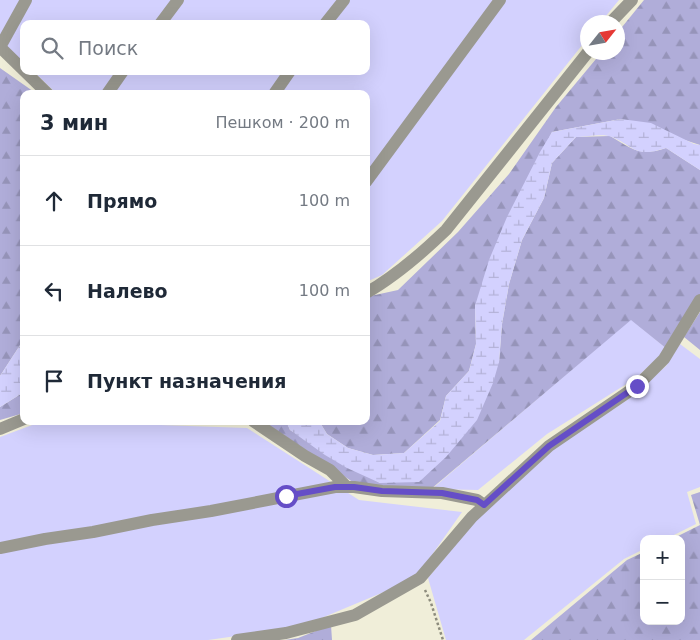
<!DOCTYPE html>
<html lang="ru">
<meta charset="utf-8">
<style>
body{margin:0;font-family:"DejaVu Sans",sans-serif;background:#f6f6f7;color:#1f2937}
.controls{position:absolute;right:15px;bottom:15px;display:grid;overflow:hidden;border-radius:10px;box-shadow:0 5px 20px #0002}
.controls button{width:45px;height:45px;display:grid;place-items:center;padding:0;border:0;border-bottom:1px solid #e0e1e3;background:#fff;color:#1f2937;font:25px sans-serif}
.compass{position:absolute;left:580px;top:15px;width:45px;height:45px;border-radius:50%;background:#fff;box-shadow:0 5px 20px #0002;rotate:59deg}
.stop{position:absolute;width:15px;height:15px;margin:-11px;border:4px solid #654ec7;border-radius:50%;background:#fff}
.stop.end{background:#654ec7;border-color:#fff;box-shadow:0 1px 5px #0008}
.list{margin:0;padding:0;list-style:none}
h2{display:flex;justify-content:space-between;align-items:center;height:65px;margin:0;padding:0 20px;font-size:21px}
h2 small{font-size:16px;font-weight:400;color:#747a83}
.list li{display:grid;grid-template-columns:32px 1fr auto;gap:15px;align-items:center;box-sizing:border-box;height:90px;padding:0 20px;border-top:1px solid #e0e1e3}
.list b{display:block;font-size:19px;white-space:nowrap}
.list em{font-size:16px;font-style:normal;color:#747a83}
.icon{flex:none;width:28px;height:28px;fill:none;stroke:currentColor;stroke-width:2;stroke-linecap:round;stroke-linejoin:round}
.map{position:relative;flex:none;width:700px;height:640px;overflow:hidden}
.search{position:absolute;background:#fff;box-shadow:0 5px 20px #0002;left:20px;top:20px;width:350px;height:55px;display:flex;align-items:center;gap:12px;box-sizing:border-box;padding:0 18px;border-radius:10px;color:#747a83;font-size:19px}
.panel{position:absolute;background:#fff;box-shadow:0 5px 20px #0002;left:20px;top:90px;width:350px;height:335px;border-radius:10px}
.map>svg:first-child{display:block}
.green{fill:#d3d1fe}
.forest{fill:url(#forest-firs)}
.wetland{fill:url(#wetland-marsh)}
.lines{fill:none;stroke-linecap:round;stroke-linejoin:round}
.path{stroke:#8d8c7d;stroke-width:2.5;stroke-dasharray:2.5 2.5;stroke-linecap:butt}
.minor{stroke:#9a9990;stroke-width:12}
.route{stroke:#654ec7;stroke-width:6}
</style>
<div class="map">
<svg width="700" height="640" viewBox="0 0 700 640">
<defs>
<pattern id="forest-firs" width="22" height="20" patternUnits="userSpaceOnUse" patternTransform="scale(1.25)"><rect width="22" height="20" fill="#b0add9"/><path d="M5 1l3.5 6h-7zM16 11l3.5 6h-7z" fill="#9694b9"/></pattern>
<pattern id="wetland-marsh" width="20" height="14" patternUnits="userSpaceOnUse" patternTransform="scale(1.25)"><rect width="20" height="14" fill="#d3d1fe"/><path d="M1 5h8M5 5V1M11 12h8M15 12V8" fill="none" stroke="#b4b2d8"/></pattern>
</defs>
<rect width="100%" height="100%" fill="#f0eed9"/>
<path class="green" d="M0 0H619L601 22H588L587 39 442 221 382 275 366 282V94H57L33 71H366V24H24V63L0 40Z
M631 319 667 349 636 378 547 434 478 490 432 489Z
M680 344 700 359V487L687 492 696 524 666 539H644V549L624 559 524 640H446L428 578 488 506 556 447 627 400 666 366Z
M43 421 247 428 359 500 462 512 415 579 300 627 208 640H0V437Z"/>
<path class="forest" d="M644 0H700V145L621 119 552 132 475 306 476 344 469 371 446 396 440 420 404 453 373 455 348 448 327 434 319 421H366V297L398 290 458 232 509 174 556 107 601 53 618 52V32Z
M0 68 37 94H24V339L0 376Z
M610 136C632 149 640 157 666 148L700 170V294L667 349 631 320 431 489H363L263 421H286L290 430 380 483 499 362 502 324 509 284 522 240 544 198 552 163 576 137Z
M700 312V350L684 337Z
M24 392V413L0 420V407Z
M700 492V640H531L627 560 644 552V621H681V539H672L700 525 691 495Z
M331 625 332 640H285L298 638Z"/>
<path class="wetland" d="M621 119 651 123 694 144 700 145V170L666 148C635 158 637 148 612 137 603 133 586 137 576 137L552 163 544 198 522 240 509 284 502 324 499 362 493 383 477 420 446 457 419 482 380 483 347 468 325 455 290 430 286 421H319L327 434 348 448 373 455 404 453 440 421 446 396 469 371 476 344 475 306 489 260 507 217 540 152 552 132Z
M24 339V392L0 407V376Z"/>
<g class="lines">
<path class="path" d="M425 590 431 603 443 640"/>
<path class="minor" d="M611 22 632 0
M160 24 178 0
M325 24 344 0
M0 47 48 94
M0 47 26 0
M107 94 123 71
M274 94 290 71
M366 182 500 0
M366 293C396 276 421 254 446 230L588 52
M253 421 305 456 330 470 347 487
M0 429 24 419
M0 548 45 539 93 532 152 520 211 511 335 487H354L382 491 442 493 477 500 484 505
M237 640 286 633 355 615 420 578 472 517 549 446 637 386 664 359 700 300"/>
</g>
<g class="lines">
<path class="route" d="M286 496 335 487H354L382 491 442 493 477 500 484 505 549 446 637 386"/>
</g>
</svg>
<div class="controls">
<button>+</button>
<button>−</button>
</div>
<svg class="compass" viewBox="-18 -18 36 36"><path d="M0-13l5 13h-10z" fill="#e53935"/><path d="M0 13l5-13h-10z" fill="#747a83"/></svg>
<div class="stop" style="left:286px;top:496px"></div>
<div class="stop end" style="left:637px;top:386px"></div>
<div class="search"><svg class="icon" aria-label="search" viewBox="0 0 24 24"><circle cx="10" cy="10" r="6"/><path d="M15 15l6 6"/></svg>Поиск</div>
<section class="panel">
<h2>3 мин<small>Пешком · 200 m</small></h2>
<ul class="list">
<li><svg class="icon" aria-label="ahead" viewBox="0 0 24 24"><path d="M12 20V5M6 11l6-6 6 6"/></svg><div><b>Прямо</b></div><em>100 m</em></li>
<li><svg class="icon" aria-label="left" viewBox="0 0 24 24"><path d="M17 20v-9H6M10 6l-5 5 5 5"/></svg><div><b>Налево</b></div><em>100 m</em></li>
<li><svg class="icon" aria-label="arrive" viewBox="0 0 24 24"><path d="M6 21V4h12l-3 4 3 4H6"/></svg><div><b>Пункт назначения</b></div></li>
</ul>
</section>
</div>
